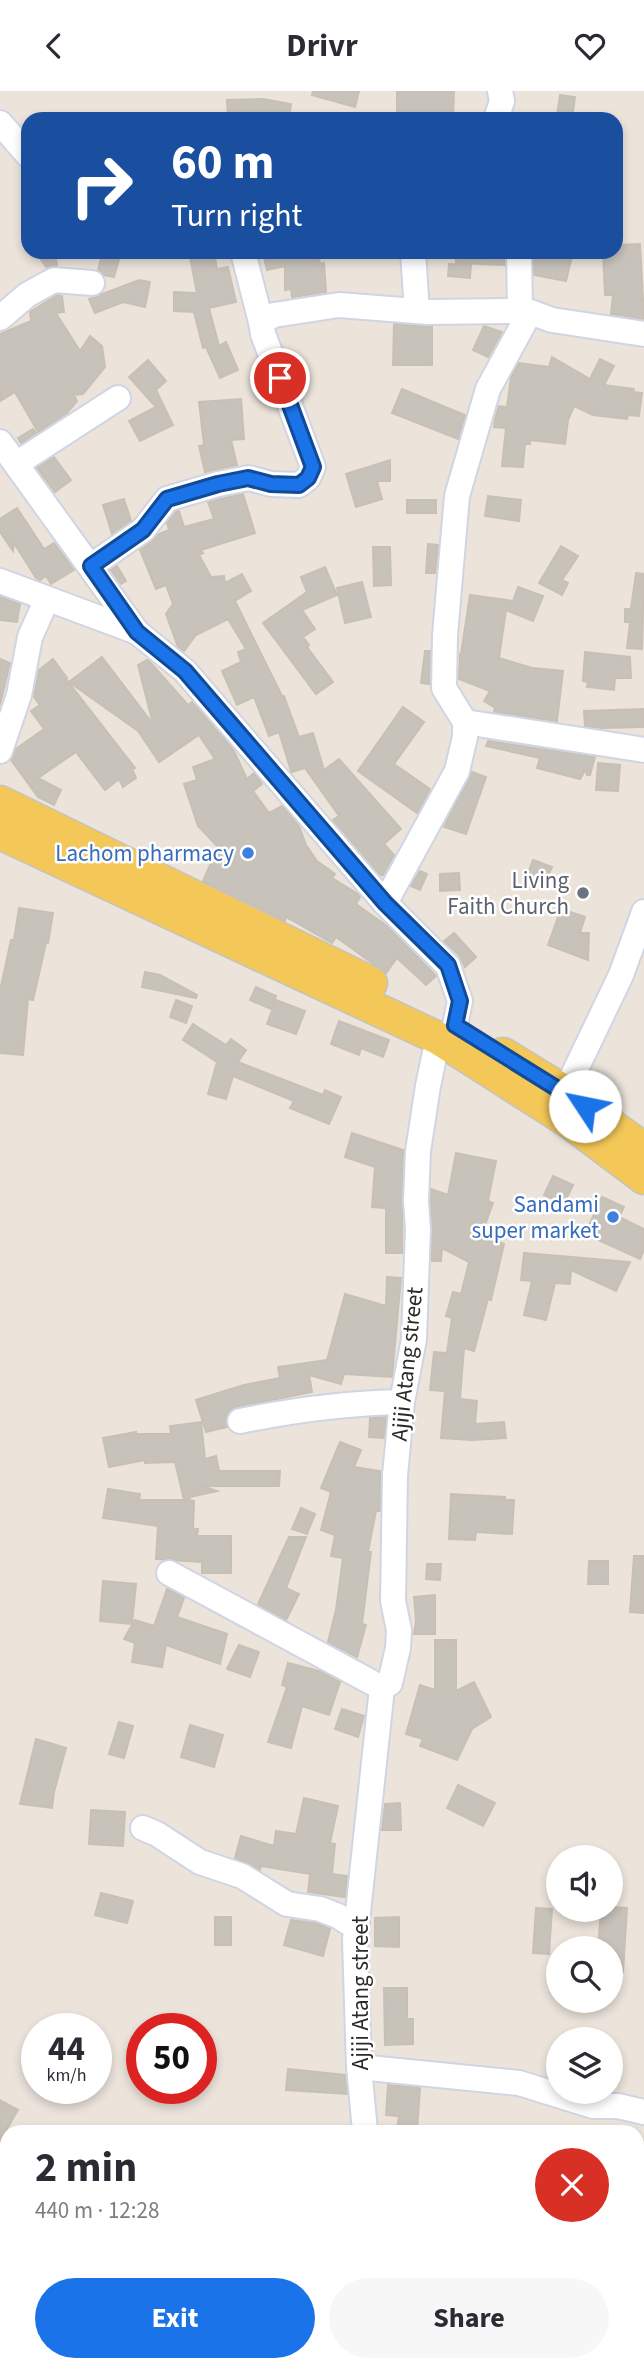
<!DOCTYPE html>
<meta charset="utf-8">
<style>
body{margin:0;font-family:"Source Sans 3",sans-serif;background:#f7f7f7;color:#2b2b33;height:100vh;display:flex;flex-direction:column;font-size:26px;white-space:nowrap}
*{box-sizing:border-box;margin:0}
p{font-size:23px;color:#7c7c81}
.icon{flex:none;width:38px;height:38px;fill:none;stroke:currentColor;stroke-width:2;stroke-linecap:round;stroke-linejoin:round}
.map{position:relative;flex:1;overflow:hidden}
.panel{position:absolute;left:0px;top:2034px;width:644px;height:247px;display:flex;flex-direction:column;background:#fff;border-radius:21px 21px 0 0;box-shadow:0 4px 10px #0003}
.panel>*{flex:none}
.guide{position:absolute;left:21px;top:21px;width:602px;height:147px;border-radius:21px;box-shadow:0 4px 10px #0003;background:#1a4fa0;color:#fff;overflow:hidden}
.buttons{position:absolute;left:546px;top:1754px;display:grid;gap:14px}
.buttons a{display:grid;place-items:center;width:77px;height:77px;border-radius:50%;background:#fff;box-shadow:0 4px 10px #0003;font-size:35px}
.speed{position:absolute;left:21px;top:1922px;display:flex;gap:14px;font-size:35px;font-weight:700;text-align:center}
.speed>*{display:grid;place-content:center;width:91px;height:91px;border-radius:50%;background:#fff;box-shadow:0 4px 10px #0003;line-height:1}
.speed small{font-size:18px;font-weight:400}
.speed .limit{border:10px solid #d22;background:#fff;color:#111}
.pin{position:absolute;display:grid;place-items:center;width:60px;height:60px;color:#fff;margin:-30px;border:4px solid #fff;border-radius:50%;box-shadow:0 2px 7px #0007}
.me{position:absolute;width:77px;margin:-38px;rotate:304deg;stroke-linejoin:round;filter:drop-shadow(0 0 5px #0008)}
.turn{display:flex;align-items:center;gap:24px;height:147px;padding:0 35px;font-size:32px}
.turn .icon{width:91px;height:91px;stroke-width:2.5}
.turn b{display:block;font-size:49px;line-height:60px}
.round{display:grid;place-items:center;flex:none;width:74px;height:74px;border-radius:37px;background:#f7f7f7}
.headline{display:flex;align-items:center;justify-content:space-between;height:119px;padding:0 35px}
h1{font-size:42px;font-weight:700;line-height:52px}
.button{display:flex;gap:14px;margin-top:auto;padding:14px 35px}
.button a{flex:1;height:80px;border-radius:42px;background:#1a73e8;color:#fff;font-size:28px;font-weight:700;line-height:80px;text-align:center}
.button a+a{background:#f7f7f7;color:#2b2b33}
header{display:flex;justify-content:space-between;align-items:center;height:91px;padding:0 35px;background:#fff;font-size:32px;font-weight:700}
.map>svg:first-child{display:block}
</style>
<header><svg class="icon" aria-label="back" viewBox="0 0 24 24"><path d="M15 5l-7 7 7 7"/></svg>Drivr<svg class="icon" aria-label="heart" viewBox="0 0 24 24"><path d="M12 20l-8-8c-3-5 5-10 8-4 3-6 11-1 8 4z"/></svg></header>
<div class="map">
<svg width="644" height="2279" viewBox="0 0 644 2279">
<rect width="100%" height="100%" fill="#ece4db"/>
<g fill="#c7c2ba" stroke="#c8c0b5" stroke-width="2">
<polygon points="313,0 359,0 355,16 312,4"/>
<polygon points="397,0 454,0 453,28 397,28"/>
<polygon points="560,4 575,6 572,28 557,25"/>
<polygon points="263,8 291,13 289,28 228,28 227,9"/>
<polygon points="640,153 644,228 611,223 613,204 605,204 603,161 616,161 616,154"/>
<polygon points="36,161 55,161 57,174 46,176"/>
<polygon points="103,161 120,165 114,186 104,184 98,179"/>
<polygon points="189,161 214,161 217,178 228,176 236,211 209,217 219,255 226,251 238,279 220,287 206,256 203,257 194,221 174,220 174,201 197,202"/>
<polygon points="284,161 321,161 321,167 319,168 320,173 324,172 326,201 292,206 291,198 285,199 285,175 267,179 264,166"/>
<polygon points="456,161 504,161 504,174 456,172"/>
<polygon points="534,161 573,161 566,190 534,184"/>
<polygon points="449,173 471,174 470,187 448,185"/>
<polygon points="139,189 150,191 145,216 123,211 95,222 89,208"/>
<polygon points="57,204 62,205 64,221 56,222 80,260 90,245 102,255 105,276 83,303 74,304 77,310 67,322 38,341 15,301 0,310 0,243 31,230 30,221"/>
<polygon points="394,233 432,236 432,274 393,274"/>
<polygon points="484,235 502,241 488,266 473,259"/>
<polygon points="552,266 590,288 600,268 614,275 604,294 634,298 633,301 642,302 639,325 628,324 627,328 593,324 574,315 568,329 565,353 530,349 530,353 525,353 523,376 502,375 506,337 494,336 495,328 499,315 507,316 511,286 519,272 549,276"/>
<polygon points="148,269 166,290 156,299 173,334 140,350 129,330 156,316 129,286"/>
<polygon points="402,298 465,324 458,348 392,322"/>
<polygon points="241,308 244,348 231,349 237,374 205,381 199,355 204,354 199,311"/>
<polygon points="33,338 36,342 21,352 18,347"/>
<polygon points="54,366 71,389 55,401 37,377"/>
<polygon points="390,369 390,390 377,390 382,408 356,416 346,383"/>
<polygon points="243,403 255,442 201,459 203,462 199,464 211,486 224,485 225,492 242,483 251,500 235,510 282,605 284,605 299,646 313,642 324,679 339,668 401,738 384,753 394,764 383,784 380,784 333,729 339,725 305,677 292,681 291,680 279,641 269,645 254,606 237,614 222,580 241,571 238,561 246,558 228,528 196,544 184,560 178,556 166,523 173,513 166,494 156,498 140,459 159,443 169,439 167,432 176,421 179,420 184,436 214,428 208,411"/>
<polygon points="488,405 521,409 519,430 485,425"/>
<polygon points="124,408 131,430 112,443 103,414"/>
<rect x="407" y="409" width="29" height="13"/>
<polygon points="17,417 44,458 54,452 74,479 51,493 46,485 40,489 36,487 14,452 13,460 0,441 0,428"/>
<polygon points="428,453 438,454 435,482 426,482"/>
<polygon points="561,455 578,465 562,489 568,492 562,504 539,492"/>
<polygon points="373,456 390,456 391,494 374,495"/>
<polygon points="117,475 126,490 121,493 111,479"/>
<polygon points="325,476 337,504 302,519 315,538 303,546 309,554 307,556 333,591 316,603 263,532 307,501 301,486"/>
<polygon points="636,482 644,483 642,558 627,557 630,531 625,531 625,518 631,518"/>
<polygon points="362,491 371,526 345,532 337,497"/>
<polygon points="518,496 543,505 533,530 506,519 499,567 532,577 563,580 557,630 494,621 495,617 484,610 490,600 459,588 460,563 461,563 470,504 513,510"/>
<polygon points="0,506 20,513 17,531 0,529"/>
<polygon points="425,560 430,560 429,593 421,592"/>
<polygon points="585,561 630,566 631,587 615,587 614,599 587,596 588,591 583,590"/>
<polygon points="102,566 153,633 138,574 147,569 150,571 188,614 192,611 233,658 247,688 254,682 262,693 253,700 269,722 282,715 299,735 306,754 317,770 335,783 332,787 358,803 360,806 356,813 387,835 436,885 426,894 397,867 386,882 336,846 332,852 286,826 285,830 203,790 218,756 198,735 184,693 197,689 193,676 215,668 199,644 159,671 138,640 69,591"/>
<polygon points="0,568 10,572 0,614"/>
<polygon points="53,568 67,587 66,588 135,677 132,678 136,687 123,696 119,688 105,699 76,661 38,687 61,699 54,714 38,706 11,669 16,658 44,638 31,620 40,614 34,606 39,579"/>
<polygon points="403,616 424,631 394,673 430,698 417,722 358,680"/>
<polygon points="644,618 644,636 602,637 585,635 584,620"/>
<polygon points="488,650 595,666 590,684 587,684 586,678 580,688 537,677 540,667 486,655"/>
<polygon points="598,672 620,674 618,700 596,699"/>
<polygon points="472,681 486,686 466,743 444,736"/>
<polygon points="533,769 552,776 546,789 528,782"/>
<polygon points="420,780 427,783 420,799 411,795"/>
<polygon points="459,782 460,799 440,800 440,783"/>
<polygon points="19,817 53,822 48,852 46,852 33,909 28,908 23,964 0,962 0,900 11,849 14,849"/>
<polygon points="561,818 585,826 580,842 589,842 588,869 548,854"/>
<polygon points="454,842 476,866 465,876 459,864 444,850"/>
<polygon points="145,881 160,884 197,904 196,907 142,896"/>
<polygon points="256,896 276,905 271,918 250,909"/>
<polygon points="176,909 192,915 186,932 170,926"/>
<polygon points="276,909 305,920 296,943 267,933"/>
<polygon points="339,930 389,949 383,966 361,957 359,964 331,953"/>
<polygon points="193,933 226,954 231,948 246,959 238,971 323,1004 325,999 341,1006 329,1033 290,1017 294,1010 233,985 226,1008 208,1003 217,971 183,949"/>
<polygon points="352,1042 403,1059 402,1162 386,1162 386,1117 372,1116 375,1076 345,1066"/>
<polygon points="456,1062 496,1070 488,1110 493,1112 481,1145 504,1153 491,1209 488,1208 474,1260 464,1257 460,1308 477,1310 475,1333 504,1331 506,1347 472,1349 441,1347 445,1300 430,1299 434,1261 447,1262 452,1227 446,1225 453,1201 461,1203 469,1171 442,1157 441,1170 432,1170 431,1098 448,1104"/>
<polygon points="553,1085 573,1094 564,1113 544,1104"/>
<polygon points="602,1106 624,1116 619,1126 644,1138 644,1159 640,1168 585,1143"/>
<polygon points="524,1162 572,1166 630,1171 616,1200 571,1179 570,1193 555,1192 546,1229 524,1224 532,1190 521,1189"/>
<polygon points="387,1186 401,1187 392,1286 344,1283 341,1293 309,1284 312,1301 236,1316 226,1325 227,1336 206,1341 196,1309 244,1294 280,1287 278,1276 327,1269 345,1203 386,1215"/>
<polygon points="386,1326 384,1347 369,1346 370,1327"/>
<polygon points="201,1331 205,1368 216,1365 219,1380 280,1380 279,1395 202,1395 217,1400 190,1406 189,1409 194,1410 193,1438 198,1438 197,1445 231,1445 231,1482 202,1482 202,1471 156,1468 158,1435 103,1427 108,1398 140,1403 139,1409 184,1409 175,1371 145,1372 145,1369 109,1376 103,1347 136,1341 136,1343 171,1343 170,1335"/>
<polygon points="340,1351 361,1359 354,1376 380,1380 380,1420 376,1420 368,1461 371,1461 362,1533 366,1534 357,1566 328,1551 336,1519 343,1467 331,1465 335,1444 321,1439 331,1401 321,1397"/>
<polygon points="451,1403 505,1406 505,1409 514,1409 512,1443 476,1441 475,1449 449,1448"/>
<polygon points="301,1417 315,1423 307,1443 292,1438"/>
<polygon points="289,1446 306,1446 286,1497 299,1503 286,1529 258,1513"/>
<polygon points="634,1465 644,1465 644,1522 630,1521"/>
<polygon points="589,1470 608,1470 608,1493 588,1493"/>
<polygon points="427,1473 441,1473 440,1489 426,1488"/>
<polygon points="103,1490 136,1493 132,1533 100,1530"/>
<polygon points="167,1498 184,1507 177,1526 227,1543 220,1573 166,1554 162,1576 132,1571 135,1552 124,1548 135,1529 154,1535"/>
<polygon points="435,1504 435,1543 414,1543 416,1530 414,1506"/>
<polygon points="435,1549 456,1549 456,1600 474,1591 491,1626 472,1638 457,1669 420,1655 423,1648 406,1643 420,1594 435,1599"/>
<polygon points="239,1554 259,1561 250,1586 227,1578"/>
<polygon points="288,1572 319,1580 340,1591 329,1624 302,1615 291,1657 268,1651 287,1596 282,1594"/>
<polygon points="342,1618 364,1625 358,1646 335,1638"/>
<polygon points="119,1631 133,1635 124,1667 109,1663"/>
<polygon points="190,1634 223,1644 214,1676 181,1666"/>
<polygon points="36,1648 66,1657 54,1701 52,1717 20,1713"/>
<polygon points="458,1694 495,1712 483,1735 447,1717"/>
<polygon points="304,1707 338,1715 330,1752 335,1753 332,1783 347,1785 345,1806 308,1801 310,1783 261,1775 260,1779 235,1767 241,1745 274,1755 276,1740 296,1743"/>
<polygon points="400,1712 401,1739 382,1739 385,1713"/>
<polygon points="91,1719 125,1721 123,1755 89,1753"/>
<polygon points="101,1802 133,1810 127,1832 95,1824"/>
<polygon points="611,1816 627,1817 623,1881 611,1881 611,1857 598,1857 601,1818 611,1818"/>
<polygon points="536,1817 552,1818 549,1863 533,1862"/>
<rect x="215" y="1826" width="16" height="28"/>
<polygon points="399,1826 399,1856 375,1855 375,1827"/>
<polygon points="291,1829 316,1832 330,1838 323,1865 284,1854"/>
<polygon points="384,1897 407,1897 407,1928 413,1928 413,1953 385,1954"/>
<polygon points="288,1978 345,1984 347,2003 286,1999"/>
<polygon points="388,1994 420,1997 417,2040 397,2040 399,2025 386,2024"/>
<polygon points="0,2009 18,2019 0,2050"/>
</g>
<g fill="none" stroke-linecap="round" stroke-linejoin="round">
<g stroke="#d0d5e3" stroke-width="28">
<g id="minor">
<polyline points="496,28 502,10 500,0"/>
<polyline points="0,32 28,64"/>
<polyline points="243,161 261,231"/>
<polyline points="413,161 417,220"/>
<polyline points="519,161 520,220"/>
<polyline points="0,227 27,204 54,189 92,192"/>
<polyline points="0,351 137,541 185,580 385,812 448,875 460,910 455,934"/>
<polyline points="16,373 118,307"/>
<polyline points="91,475 143,439 167,408 218,393 249,387 271,393 299,394 308,387 313,376 263,243 261,231 274,224 339,214 428,221 520,220 530,221 552,229 644,243"/>
<polyline points="0,490 137,541"/>
<polyline points="465,631 644,659"/>
<polyline points="0,660 19,604 30,546 47,508"/>
<polyline points="385,812 457,680 465,646 465,631 444,597 445,544 457,405 488,298 530,221"/>
<polyline points="565,1001 621,884 644,821"/>
<path d="M240 1330C294 1319 346 1312 402 1311"/>
<polyline points="169,1482 382,1597"/>
<polyline points="143,1737 157,1743 200,1771 242,1785 287,1813 320,1818 338,1825 357,1837"/>
<polyline points="359,1976 519,1992 593,2015 618,2015 644,2021"/>
<polyline points="365,2040 359,1976 355,1849 382,1597 390,1592 398,1557 399,1539 393,1510 395,1384 402,1311 414,1248 418,1138 416,1110 418,1060 428,995 438,947"/>
<polyline points="0,2253 7,2255"/>
<polyline points="86,2273 173,2279"/>
<polyline points="297,2279 323,2277 325,2273"/>
</g>
</g>
<g stroke="#c3c3c3" stroke-width="35">
<g id="major">
<polyline points="0,711 371,892"/>
<polyline points="0,742 438,947 568,1030 644,1087"/>
<polyline points="503,963 565,1001 644,1058"/>
</g>
</g>
<use href="#minor" stroke="#fff" stroke-width="24"/>
<use href="#major" stroke="#f4c858" stroke-width="32"/>
</g>
<g fill="none" stroke-linecap="round" stroke-linejoin="round">
<g stroke="#114b97" stroke-width="18">
<polyline id="route" points="280,287 313,376 308,387 299,394 271,393 248,387 218,393 167,408 143,439 91,475 137,541 185,580 385,812 448,874 460,910 455,934 585,1015"/>
</g>
<use href="#route" stroke="#1a73e8" stroke-width="12"/>
</g>
<g fill="#3f7fe0" stroke="#fff" stroke-width="2.5">
<circle cx="248" cy="762" r="7"/>
<circle cx="613" cy="1126" r="7"/>
</g>
<circle fill="#6b7280" stroke="#fff" stroke-width="2.5" cx="583" cy="802" r="7"/>
<g text-anchor="middle" dominant-baseline="central" stroke-width="5" stroke-linejoin="round" paint-order="stroke">
<g font-size="23" fill="#366cbe" stroke="#fff" text-anchor="end">
<text x="234" y="762">Lachom pharmacy</text>
<text x="599" y="1113">Sandami<tspan x="599" dy="26">super market</tspan></text>
</g>
<g font-size="23" fill="#5b616d" stroke="#fff" text-anchor="end">
<text x="569" y="789">Living<tspan x="569" dy="26">Faith Church</tspan></text>
</g>
<g font-size="23" fill="#2a2a2a" stroke="#fff">
<text transform="translate(407 1273) rotate(-84)">Ajiji Atang street</text>
<text transform="translate(360 1902) rotate(-90)">Ajiji Atang street</text>
</g>
</g>
</svg>
<div class="buttons">
<a><svg class="icon" aria-label="sound" viewBox="0 0 24 24"><path d="M4 9h4l5-4v14l-5-4H4zM17 9q2 3 0 6"/></svg></a>
<a><svg class="icon" aria-label="search" viewBox="0 0 24 24"><circle cx="10" cy="10" r="6"/><path d="M15 15l6 6"/></svg></a>
<a><svg class="icon" aria-label="layers" viewBox="0 0 24 24"><path d="M12 4l9 5-9 5-9-5zM3 14l9 5 9-5"/></svg></a>
</div>
<div class="speed"><div>44<small>km/h</small></div><div class="limit">50</div></div>
<div class="pin" style="left:280px;top:287px;background:#d93025"><svg class="icon" aria-label="arrive" viewBox="0 0 24 24"><path d="M6 21V4h12l-3 4 3 4H6"/></svg></div>
<svg class="me" style="left:585px;top:1015px" viewBox="-20 -20 40 40"><circle r="19" fill="#fff"/><path d="M0-13L10 11 0 6-10 11z" fill="#1a73e8"/></svg>
<div class="guide">
<div class="turn"><svg class="icon" aria-label="right" viewBox="0 0 24 24"><path d="M7 20v-9h11M14 6l5 5-5 5"/></svg><div><b>60 m</b>Turn right</div></div>
</div>
<section class="panel">
<div class="headline"><div><h1>2 min</h1><p>440 m · 12:28</p></div><a class="round" style="background:#d93025;color:#fff"><svg class="icon" aria-label="close" viewBox="0 0 24 24"><path d="M6 6l12 12M18 6L6 18"/></svg></a></div>
<div class="button"><a>Exit</a><a>Share</a></div>
</section>
</div>
